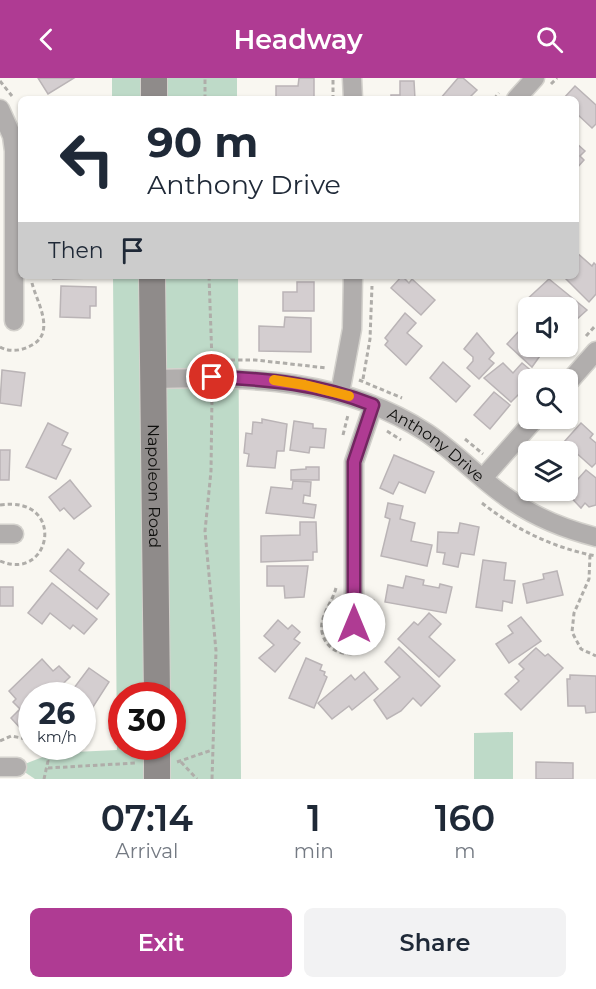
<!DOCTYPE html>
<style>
body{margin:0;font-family:Montserrat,sans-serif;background:#f2f2f3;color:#1f2937;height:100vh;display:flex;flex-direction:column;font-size:22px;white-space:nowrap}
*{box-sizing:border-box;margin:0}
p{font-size:20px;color:#747a83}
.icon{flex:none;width:33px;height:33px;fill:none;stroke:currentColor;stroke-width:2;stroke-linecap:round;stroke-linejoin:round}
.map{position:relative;height:701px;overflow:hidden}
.details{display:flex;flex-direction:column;background:#fff;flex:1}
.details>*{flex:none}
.hud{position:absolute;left:18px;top:18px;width:561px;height:183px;border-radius:9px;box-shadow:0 2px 4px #0004;background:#fff;color:#1f2937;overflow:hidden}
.fabs{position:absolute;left:518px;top:219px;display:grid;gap:12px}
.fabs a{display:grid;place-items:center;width:60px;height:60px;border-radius:9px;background:#fff;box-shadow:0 2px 4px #0004;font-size:30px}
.speed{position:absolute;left:18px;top:604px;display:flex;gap:12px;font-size:30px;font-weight:700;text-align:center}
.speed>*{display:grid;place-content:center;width:78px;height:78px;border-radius:50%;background:#fff;box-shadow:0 2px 4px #0004;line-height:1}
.speed small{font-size:15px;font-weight:400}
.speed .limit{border:9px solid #d22;background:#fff;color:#111}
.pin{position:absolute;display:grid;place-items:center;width:51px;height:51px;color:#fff;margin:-26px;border:3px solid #fff;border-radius:50%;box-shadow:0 2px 6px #0007}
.me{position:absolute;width:66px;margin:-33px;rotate:0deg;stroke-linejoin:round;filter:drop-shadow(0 0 4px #0008)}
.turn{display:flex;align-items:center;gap:21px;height:126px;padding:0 30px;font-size:27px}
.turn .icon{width:78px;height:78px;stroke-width:2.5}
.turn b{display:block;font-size:42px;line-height:51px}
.then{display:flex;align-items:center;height:57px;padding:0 30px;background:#0003;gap:12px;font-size:22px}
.eta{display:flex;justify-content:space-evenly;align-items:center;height:102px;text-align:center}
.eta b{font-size:36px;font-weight:600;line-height:42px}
.cta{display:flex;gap:12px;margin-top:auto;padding:12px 30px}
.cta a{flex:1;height:69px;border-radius:9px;background:#af3b93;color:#fff;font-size:24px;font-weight:600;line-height:69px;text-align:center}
.cta a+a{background:#f2f2f3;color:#1f2937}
header{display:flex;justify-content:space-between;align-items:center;height:78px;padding:0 30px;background:#af3b93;color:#fff;font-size:27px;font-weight:600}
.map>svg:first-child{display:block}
</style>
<header><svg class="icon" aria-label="back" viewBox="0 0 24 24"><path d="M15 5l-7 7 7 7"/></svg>Headway<svg class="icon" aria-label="search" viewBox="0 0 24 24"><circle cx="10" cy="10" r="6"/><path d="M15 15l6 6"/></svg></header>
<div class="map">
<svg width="596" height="701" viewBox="0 0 596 701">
<rect width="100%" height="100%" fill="#f9f7f1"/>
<g fill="#bedac8" fill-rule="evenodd">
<rect x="112" y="0" width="125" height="21"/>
<path d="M113 198H238L241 701H35L17 689 53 675 117 672ZM122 618H172V669H122Z"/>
<polygon points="513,654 513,701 474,701 474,655"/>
</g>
<g fill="#d4ced0" stroke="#bab4b6" stroke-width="1.5">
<polygon points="38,0 74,0 48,16"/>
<polygon points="299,0 314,0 314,21 276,21 276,8 298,8"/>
<polygon points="458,0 463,0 477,12 468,21 440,21"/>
<polygon points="400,3 414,3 415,21 391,21 391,17 400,17"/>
<polygon points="575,8 596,27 596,46 592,50 576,35 576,21 563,21"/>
<polygon points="576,65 585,73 580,78 584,82 576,91"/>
<polygon points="576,174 592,188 594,185 596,187 596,216 589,224 563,198 576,198"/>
<polygon points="53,198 94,198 94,200 53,201"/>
<polygon points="402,198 409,205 412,201 435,222 421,237 391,210"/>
<polygon points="549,201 587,232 567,250 567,230 528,230 523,225"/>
<polygon points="297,204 314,204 314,233 283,233 283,214 297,214"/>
<polygon points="61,208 96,209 96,228 90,228 90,240 60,239"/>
<polygon points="405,235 416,245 407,255 422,268 406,287 385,267 388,263 385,260"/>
<polygon points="285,239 311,240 311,274 259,273 259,248 284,249"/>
<polygon points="520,252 524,256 528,252 528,268 547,268 532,289 507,266"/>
<polygon points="477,255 494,275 489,281 494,285 479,301 467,290 473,283 473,279 464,271"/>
<polygon points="443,284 470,308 456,324 430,300"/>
<polygon points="503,285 513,295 522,285 534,295 525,304 528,307 511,324 484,300"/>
<polygon points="2,292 25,295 21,328 0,325"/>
<polygon points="494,314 510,327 490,351 474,337"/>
<polygon points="262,341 287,346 284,373 277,373 275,390 247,388 249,376 244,375 246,355 252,356 253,344 262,345"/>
<polygon points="294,343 313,346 313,350 326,351 324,370 310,369 309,375 290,372"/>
<polygon points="48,345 68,355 62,367 71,371 56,401 26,389"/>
<polygon points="581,345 593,356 590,360 596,365 596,385 592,389 564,364"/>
<polygon points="563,369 574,379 567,387 567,374 559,374"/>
<polygon points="0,372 10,372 9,402 0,402"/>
<polygon points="394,377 434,394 425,415 399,404 393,416 380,410"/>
<polygon points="306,389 319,389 319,402 291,402 291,392 306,391"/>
<polygon points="586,392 596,400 596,427 589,429 585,425 581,430 564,412 567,412 575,399 578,401"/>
<polygon points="70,402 91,428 74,441 64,430 60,433 49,419"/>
<polygon points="293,403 311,404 310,418 304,417 303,425 316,427 314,440 266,435 271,409 292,411"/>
<polygon points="388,425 403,428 400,441 415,445 411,463 432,467 427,488 381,478 390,441 385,439"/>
<polygon points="300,444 316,444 317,474 313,474 313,482 261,484 261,458 300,457"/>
<polygon points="460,445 479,449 474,477 461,475 458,489 443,486 445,475 437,474 438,454 458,455"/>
<polygon points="68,471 84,485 79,492 109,516 97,531 50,493"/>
<polygon points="483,482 506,485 504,502 515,503 512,525 503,523 502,533 476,529"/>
<polygon points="267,488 308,488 304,519 285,520 284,508 267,508"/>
<polygon points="557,493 563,517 527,525 523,506 544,501 543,496"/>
<polygon points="406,498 424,502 423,507 439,510 440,506 452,509 446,535 385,524 388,507 403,510"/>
<polygon points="52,505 97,541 84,556 73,547 70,551 50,535 42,546 28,535"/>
<rect x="0" y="509" width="13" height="19"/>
<polygon points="429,535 441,546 429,559 455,582 439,599 398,561 414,544 418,547"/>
<polygon points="521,539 541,563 509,585 496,566 513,555 508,548"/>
<polygon points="278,542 288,551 292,547 300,554 294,561 300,565 275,594 259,580 274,567 264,558"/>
<polygon points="399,569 440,608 421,628 413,620 401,633 387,641 374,622 400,599 385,584"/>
<polygon points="536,570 545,578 548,576 563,590 521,632 505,616 519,603 515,599 524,591 519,586"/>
<polygon points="306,580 322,587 320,592 325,594 324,597 327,599 314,630 289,620"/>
<polygon points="42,581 53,593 59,588 70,599 50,618 32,618 32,635 28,638 31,641 21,651 11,640 20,631 13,624 16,621 9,613"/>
<polygon points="89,590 109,604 82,646 82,618 68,618"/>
<polygon points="364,594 378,611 352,632 349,628 332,641 318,625 351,597 355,602"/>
<polygon points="570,597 596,598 596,634 586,635 585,628 568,628 567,601 570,601"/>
<polygon points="536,684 573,685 573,701 536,701"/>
</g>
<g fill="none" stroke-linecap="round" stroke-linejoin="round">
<g stroke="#d4d2cd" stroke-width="21">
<g id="street">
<polyline points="352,0 353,21"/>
<polyline points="516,21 535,0"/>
<polyline points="0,31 12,58 14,73 14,243"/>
<path id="s1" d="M155 301C250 298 345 301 427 355 455 374 478 399 505 418 532 438 564 451 596 459"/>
<polyline points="567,306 596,273"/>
<polyline points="340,315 352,251 353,198"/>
<polyline points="483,400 536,340"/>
<polyline points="0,456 14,456"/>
<polyline points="354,546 354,384 373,328"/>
<polyline points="0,689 17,689"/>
</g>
</g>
<g stroke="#d4d2cd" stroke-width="28">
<g id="secondary">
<polyline points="154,21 154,0"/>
<path id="s2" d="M152 198 157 618"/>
<polyline points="157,669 157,701"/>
</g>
</g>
<g stroke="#afada9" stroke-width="3" stroke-dasharray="4.5 3" stroke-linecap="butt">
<polyline points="333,2 333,21"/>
<polyline points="0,3 12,18"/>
<polyline points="551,6 557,0"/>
<polyline points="205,21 205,0"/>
<polyline points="494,21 499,15"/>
<polyline points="209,198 212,283"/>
<polyline points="586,258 596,247"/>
<path d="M0 269C9 274 19 273 28 269 58 257 37 225 32 205"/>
<polyline points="223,282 255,282 327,290"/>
<polyline points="363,301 370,261 372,208"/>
<polyline points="359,302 402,320"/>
<polyline points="567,331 575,322"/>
<polyline points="552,348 559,340"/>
<polyline points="387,353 401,362"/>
<polyline points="343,357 348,337"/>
<polyline points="465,361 483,376"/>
<path d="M482 425C516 452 554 470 596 478"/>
<path d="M0 427C67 417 52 505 0 483"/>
<polyline points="590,477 589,501 574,535 572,554 581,571 596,578"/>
<path d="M336 510C332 525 319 539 322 554 329 590 390 578 383 541 381 533 375 527 372 520"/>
<polyline points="0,663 11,658 32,662"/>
<polyline points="41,669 48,683 44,701"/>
<polyline points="177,684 212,672"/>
<polyline points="181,684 197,701"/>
<polyline points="48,690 136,685"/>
<polyline points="212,701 216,573 205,453 211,393 212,317"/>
</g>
<use href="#street" stroke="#b1aead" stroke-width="18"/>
<use href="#secondary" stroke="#8f8b8a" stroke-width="26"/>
</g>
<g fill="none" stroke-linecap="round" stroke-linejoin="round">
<g stroke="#722660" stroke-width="15">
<path id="route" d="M212 299C268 301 320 306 373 327L354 384V546"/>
</g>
<use href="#route" stroke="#af3b93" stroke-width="10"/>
<polyline stroke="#f59e0b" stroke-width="10" points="274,302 305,307 349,318"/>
</g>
<g text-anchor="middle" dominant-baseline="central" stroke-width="4.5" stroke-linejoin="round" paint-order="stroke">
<g font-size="16" fill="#0f0f0d" stroke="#fff">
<text stroke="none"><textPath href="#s1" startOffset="296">Anthony Drive</textPath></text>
<text stroke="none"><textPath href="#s2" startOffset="210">Napoleon Road</textPath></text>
</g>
</g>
</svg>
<div class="fabs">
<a><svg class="icon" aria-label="sound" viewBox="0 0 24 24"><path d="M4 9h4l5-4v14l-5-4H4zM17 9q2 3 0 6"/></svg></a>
<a><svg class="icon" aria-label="search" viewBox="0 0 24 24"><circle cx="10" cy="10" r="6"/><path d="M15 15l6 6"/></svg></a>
<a><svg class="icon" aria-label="layers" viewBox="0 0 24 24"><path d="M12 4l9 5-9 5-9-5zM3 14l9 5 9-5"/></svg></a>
</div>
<div class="speed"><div>26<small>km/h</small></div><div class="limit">30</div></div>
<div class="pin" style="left:212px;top:299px;background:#d93025"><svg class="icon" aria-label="arrive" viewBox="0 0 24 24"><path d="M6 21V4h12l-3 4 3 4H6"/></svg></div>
<svg class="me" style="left:354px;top:546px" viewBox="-20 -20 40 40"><circle r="19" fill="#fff"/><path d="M0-13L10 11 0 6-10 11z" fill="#af3b93"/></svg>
<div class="hud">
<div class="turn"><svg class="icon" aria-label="left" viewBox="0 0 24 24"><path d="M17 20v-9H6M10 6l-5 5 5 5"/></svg><div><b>90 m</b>Anthony Drive</div></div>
<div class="then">Then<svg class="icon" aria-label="arrive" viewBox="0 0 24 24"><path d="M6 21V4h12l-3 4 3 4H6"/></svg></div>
</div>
</div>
<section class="details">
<div class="eta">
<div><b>07:14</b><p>Arrival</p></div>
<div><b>1</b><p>min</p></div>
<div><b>160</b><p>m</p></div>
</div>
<div class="cta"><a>Exit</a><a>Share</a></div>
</section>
